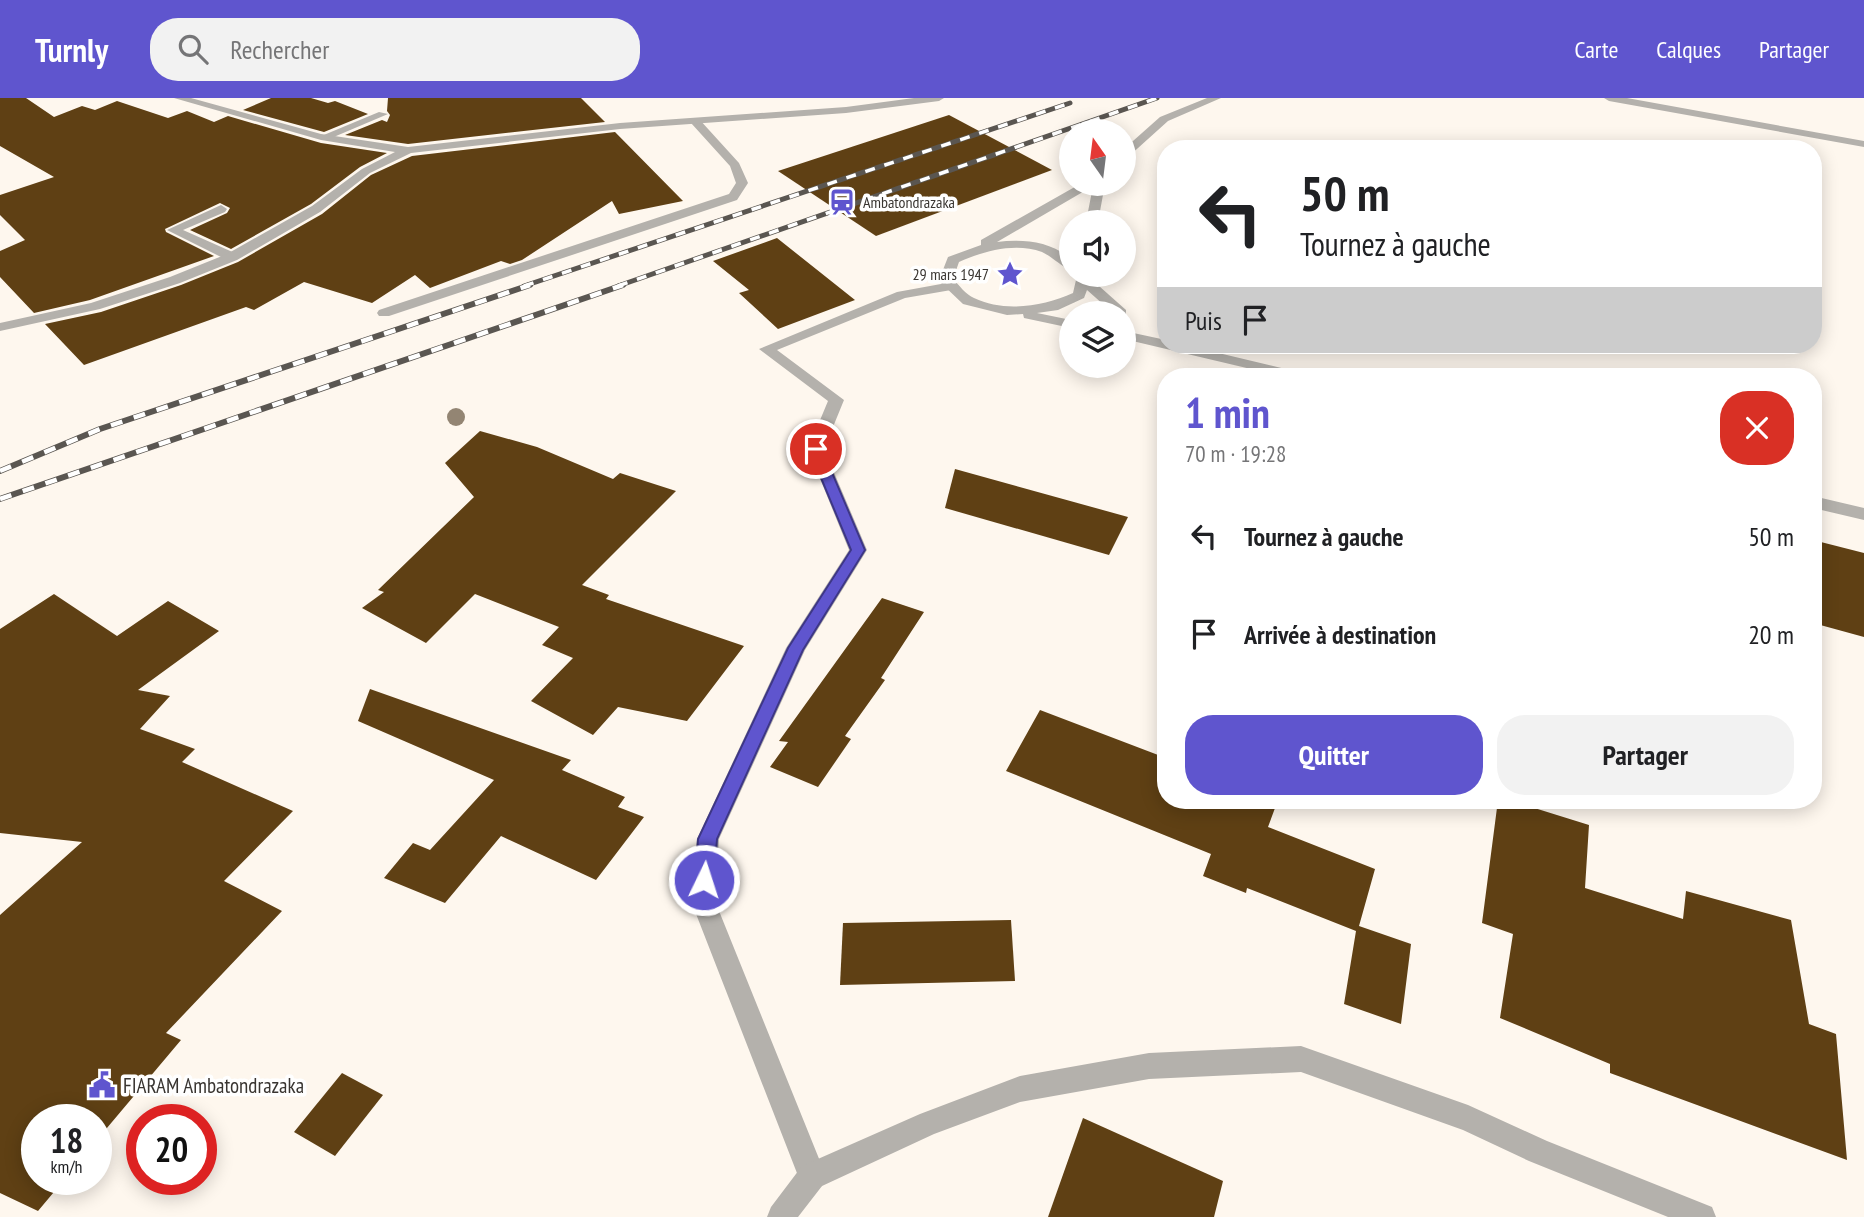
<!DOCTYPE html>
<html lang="fr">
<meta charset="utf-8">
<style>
body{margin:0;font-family:"PT Sans Narrow",sans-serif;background:#f2f2f2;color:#202124;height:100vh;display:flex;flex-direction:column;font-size:26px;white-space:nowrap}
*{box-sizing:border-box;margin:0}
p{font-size:23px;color:#757577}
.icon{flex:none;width:38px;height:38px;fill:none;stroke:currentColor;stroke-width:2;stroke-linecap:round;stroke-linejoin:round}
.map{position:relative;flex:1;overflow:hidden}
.side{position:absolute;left:1157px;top:270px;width:665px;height:441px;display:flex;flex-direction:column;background:#fff;border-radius:28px;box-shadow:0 4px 18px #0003}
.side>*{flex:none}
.hud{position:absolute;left:1157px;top:42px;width:665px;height:214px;border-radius:28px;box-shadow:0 4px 18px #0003;background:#fff;color:#202124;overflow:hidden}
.needle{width:46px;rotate:346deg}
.buttons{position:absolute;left:1059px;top:21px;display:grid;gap:14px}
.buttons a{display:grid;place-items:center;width:77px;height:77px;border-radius:50%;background:#fff;box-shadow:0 4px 18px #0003;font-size:35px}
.speed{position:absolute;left:21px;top:1006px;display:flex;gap:14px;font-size:35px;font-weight:700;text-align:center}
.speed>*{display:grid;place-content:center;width:91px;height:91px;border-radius:50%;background:#fff;box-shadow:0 4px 18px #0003;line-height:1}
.speed small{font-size:18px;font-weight:400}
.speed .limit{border:10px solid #d22;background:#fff;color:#111}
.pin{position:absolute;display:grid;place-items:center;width:60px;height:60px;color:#fff;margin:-30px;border:4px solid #fff;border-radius:50%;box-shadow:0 2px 7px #0007}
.me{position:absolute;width:77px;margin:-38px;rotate:4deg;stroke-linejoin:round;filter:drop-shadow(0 0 5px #0008)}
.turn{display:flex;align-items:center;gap:24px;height:147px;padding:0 28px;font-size:32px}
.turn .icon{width:91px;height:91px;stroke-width:2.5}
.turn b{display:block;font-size:49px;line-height:60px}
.then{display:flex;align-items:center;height:66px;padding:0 28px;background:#0003;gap:14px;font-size:26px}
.round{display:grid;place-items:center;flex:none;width:74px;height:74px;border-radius:28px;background:#f2f2f2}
.overview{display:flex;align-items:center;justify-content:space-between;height:119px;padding:0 28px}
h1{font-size:42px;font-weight:600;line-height:52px;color:#5f55ce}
.button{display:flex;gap:14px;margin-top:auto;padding:14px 28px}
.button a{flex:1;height:80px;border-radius:28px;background:#5f55ce;color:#fff;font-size:28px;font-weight:600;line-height:80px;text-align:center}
.button a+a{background:#f2f2f2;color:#202124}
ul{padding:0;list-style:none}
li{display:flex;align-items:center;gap:21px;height:98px;padding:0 28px}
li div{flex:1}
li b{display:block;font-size:26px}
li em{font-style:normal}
header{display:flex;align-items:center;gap:42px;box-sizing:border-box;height:98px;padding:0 35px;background:#5f55ce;color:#fff}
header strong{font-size:33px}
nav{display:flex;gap:38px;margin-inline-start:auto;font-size:24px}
.search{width:490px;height:63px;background:#f2f2f2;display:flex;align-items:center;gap:18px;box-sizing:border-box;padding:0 24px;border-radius:28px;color:#757577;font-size:26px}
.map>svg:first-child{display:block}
</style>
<header>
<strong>Turnly</strong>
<div class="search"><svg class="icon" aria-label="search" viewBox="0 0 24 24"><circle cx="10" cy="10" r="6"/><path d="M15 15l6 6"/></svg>Rechercher</div>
<nav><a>Carte</a><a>Calques</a><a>Partager</a></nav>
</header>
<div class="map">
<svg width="1864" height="1119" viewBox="0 0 1864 1119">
<rect width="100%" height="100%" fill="#fef7ee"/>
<g fill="#5f4014">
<polygon points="0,0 26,0 54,19 82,8 95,12 117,3 168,20 187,13 214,24 228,18 321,45 387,55 360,69 311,106 231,151 190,132 227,115 230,110 220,105 165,131 166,134 214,158 90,202 34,215 0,179 0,153 25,142 0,117 0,97 54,79 0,48"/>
<polygon points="271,0 311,0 328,5 335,3 368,16 324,34 243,12"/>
<polygon points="388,0 581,0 605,24 408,46 345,37 382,22 387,24 390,17 387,13"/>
<polygon points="949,17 1052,72 876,138 778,73"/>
<polygon points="615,34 683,103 619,116 612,103 522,162 510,166 501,163 430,190 415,177 372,205 304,184 254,212 246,209 84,267 45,226 101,214 181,187 238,164 322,116 371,77 412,58"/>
<polygon points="777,140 855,202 778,231 739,195 749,192 713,163"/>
<polygon points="480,333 537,349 613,381 620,375 676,393 582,487 609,497 606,501 744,548 687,623 618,609 593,637 531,603 573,560 542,547 559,529 475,496 426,545 362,510 384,494 378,492 474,399 445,365"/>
<polygon points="955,371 1128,419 1109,457 945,410"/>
<polygon points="1813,442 1864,455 1864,539 1813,525"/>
<polygon points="54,496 117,538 168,503 219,533 138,592 170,598 140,631 195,651 182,664 293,713 224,783 282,813 166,935 181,942 96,1043 96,1022 37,1022 37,1082 64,1082 38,1113 0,1095 0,817 82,744 0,735 0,531"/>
<polygon points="882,500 924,514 881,580 885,582 845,638 851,641 818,689 770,669 788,644 779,643"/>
<polygon points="370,591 571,662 562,672 625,699 618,709 644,719 596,782 501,738 445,805 384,780 413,745 430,752 494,682 358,623"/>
<polygon points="1040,612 1166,660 1166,702 1278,702 1268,729 1375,771 1359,828 1411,846 1401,926 1344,906 1356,833 1247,790 1246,795 1203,778 1211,756 1006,673"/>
<polygon points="1498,702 1509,702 1589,727 1585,790 1683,821 1686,793 1791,822 1809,926 1836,936 1847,1062 1610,975 1610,966 1500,920 1513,836 1482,825"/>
<polygon points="1011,822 1015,883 840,887 843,825"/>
<polygon points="342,975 383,997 335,1058 294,1034"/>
<polygon points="1083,1020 1223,1083 1214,1119 1048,1119"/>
</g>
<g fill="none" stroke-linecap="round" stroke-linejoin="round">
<g fill="#b4b1ac" fill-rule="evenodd">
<polygon points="379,14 388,16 329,41 319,39"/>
<polygon points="691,21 699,21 739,65 748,85 737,102 389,218 379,218 377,215 379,212 729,96 736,85 730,68 691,25"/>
<polygon points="221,107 227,111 225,114 183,132 237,156 237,162 227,162 167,132"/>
<polygon points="952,184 959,188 957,191 905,200 777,252 844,302 824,351 867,452 805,552 719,741 715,803 826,1078 822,1088 812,1092 802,1088 691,803 697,741 786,550 849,452 808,351 828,303 759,251 897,194"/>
</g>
<g fill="#b4b1ac" fill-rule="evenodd">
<polygon points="174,0 191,0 321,36 408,49 620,25 846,9 914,0 944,0 939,3 846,15 620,31 411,55 370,75 320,114 237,162 180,185 100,211 0,233 0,225 91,205 170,179 227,156 312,108 362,71 395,54 321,42"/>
<polygon points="1604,0 1627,0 1864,43 1864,49 1609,3"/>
<polygon points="1301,948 1468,1007 1547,1043 1712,1109 1716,1119 1668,1119 1529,1063 1463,1032 1301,974 1149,981 1020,1004 934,1036 822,1088 798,1119 767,1119 771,1109 802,1068 920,1016 1020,978 1149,955"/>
</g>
<g fill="#b4b1ac" fill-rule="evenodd">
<polygon points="1207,0 1221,0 1168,23 1128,59 1124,60 1124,51 1160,19"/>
<path d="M1080 86H1105L1098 124H1086L1093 88 997 144C1023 141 1050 143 1071 161V172C1060 168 1053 159 1042 154 1015 144 984 153 959 164L953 181C959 187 966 197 974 200 1005 215 1044 208 1073 195L1076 182 1073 177H1090V180L1126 212V218L1124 219V215H1113L1087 192 1084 200 1058 212 1037 215 1071 222V230L1024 220 1023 216 1007 217 963 206 941 185 939 182 948 159 981 147V142Z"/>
<polygon points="1124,233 1166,242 1166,247 1185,247 1302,275 1304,278 1280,278 1124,241"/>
<polygon points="1813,398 1864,410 1864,422 1813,410"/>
</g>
<g stroke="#5a5651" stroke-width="5">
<g id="rail-far1">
<polyline points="524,188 1070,5"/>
<polyline points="618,188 1157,0"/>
</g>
</g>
<g stroke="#5a5651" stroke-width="6">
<g id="rail">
<polyline points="0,373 100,331 530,187"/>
<polyline points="0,401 623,187"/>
</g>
</g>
<use href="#rail-far1" stroke="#fff" stroke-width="3.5" stroke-dasharray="10" stroke-linecap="butt"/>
<use href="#rail" stroke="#fff" stroke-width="4.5" stroke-dasharray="12" stroke-linecap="butt"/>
</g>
<circle fill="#938573" cx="456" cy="319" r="9"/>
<polygon fill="#5f55ce" stroke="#3e3786" stroke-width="2" points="816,346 822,351 865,452 803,552 717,741 714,782 711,788 704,790 698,788 695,782 698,741 788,550 851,452 809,351"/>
<defs>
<g id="station-bare" transform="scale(2.1)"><path d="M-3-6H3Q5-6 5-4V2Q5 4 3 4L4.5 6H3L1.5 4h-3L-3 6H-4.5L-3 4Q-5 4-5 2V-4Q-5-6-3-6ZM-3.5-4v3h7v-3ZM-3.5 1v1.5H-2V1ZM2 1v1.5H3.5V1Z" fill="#5f55ce" stroke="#fff" stroke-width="2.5" paint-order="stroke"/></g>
<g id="sight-bare" transform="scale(2.1)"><path d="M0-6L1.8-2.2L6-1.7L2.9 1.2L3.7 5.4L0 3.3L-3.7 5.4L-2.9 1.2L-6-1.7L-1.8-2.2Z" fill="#5f55ce" stroke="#fff" stroke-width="2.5" paint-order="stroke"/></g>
<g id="civic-bare" transform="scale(2.1)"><path d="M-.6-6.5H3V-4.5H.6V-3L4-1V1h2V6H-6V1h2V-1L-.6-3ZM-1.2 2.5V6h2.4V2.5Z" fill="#5f55ce" stroke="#fff" stroke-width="2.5" paint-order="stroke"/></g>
</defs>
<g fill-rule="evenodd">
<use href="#station-bare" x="842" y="104"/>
<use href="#sight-bare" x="1010" y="176"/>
<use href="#civic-bare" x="102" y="987"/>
</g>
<g text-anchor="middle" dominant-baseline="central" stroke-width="7" stroke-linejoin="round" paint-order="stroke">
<g font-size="16" fill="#393531" stroke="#fff" text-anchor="start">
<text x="863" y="104">Ambatondrazaka</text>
<text x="989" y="176" text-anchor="end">29 mars 1947</text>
</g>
<g font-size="21" fill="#393531" stroke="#fff" text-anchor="start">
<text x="123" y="987">FIARAM Ambatondrazaka</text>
</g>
</g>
</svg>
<div class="buttons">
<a><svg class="needle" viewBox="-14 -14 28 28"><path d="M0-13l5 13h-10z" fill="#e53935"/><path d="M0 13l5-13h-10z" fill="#757577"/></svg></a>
<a><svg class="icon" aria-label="sound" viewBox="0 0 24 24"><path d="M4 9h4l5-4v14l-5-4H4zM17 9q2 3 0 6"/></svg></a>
<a><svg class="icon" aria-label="layers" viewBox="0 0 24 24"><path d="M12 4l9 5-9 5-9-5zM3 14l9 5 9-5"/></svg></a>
</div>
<div class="speed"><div>18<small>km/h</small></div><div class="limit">20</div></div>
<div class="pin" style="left:816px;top:351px;background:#d93025"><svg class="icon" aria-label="arrive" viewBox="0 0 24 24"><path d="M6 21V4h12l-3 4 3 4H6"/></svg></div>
<svg class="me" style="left:704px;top:782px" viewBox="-20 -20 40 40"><circle r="17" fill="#5f55ce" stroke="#fff" stroke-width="3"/><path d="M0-11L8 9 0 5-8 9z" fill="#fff"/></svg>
<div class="hud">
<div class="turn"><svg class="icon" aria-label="left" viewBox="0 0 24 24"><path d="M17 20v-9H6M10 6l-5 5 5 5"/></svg><div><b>50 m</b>Tournez à gauche</div></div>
<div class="then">Puis<svg class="icon" aria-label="arrive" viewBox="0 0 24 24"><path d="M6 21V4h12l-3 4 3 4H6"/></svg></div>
</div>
<section class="side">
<div class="overview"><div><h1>1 min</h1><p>70 m · 19:28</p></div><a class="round" style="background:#d93025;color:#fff"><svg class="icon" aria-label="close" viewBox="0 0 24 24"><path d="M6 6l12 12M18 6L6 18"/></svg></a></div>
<ul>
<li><svg class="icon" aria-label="left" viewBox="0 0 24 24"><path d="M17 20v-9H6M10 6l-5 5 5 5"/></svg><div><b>Tournez à gauche</b></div><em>50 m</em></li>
<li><svg class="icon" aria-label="arrive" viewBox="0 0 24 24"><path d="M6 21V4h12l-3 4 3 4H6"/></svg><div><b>Arrivée à destination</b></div><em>20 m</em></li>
</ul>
<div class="button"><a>Quitter</a><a>Partager</a></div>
</section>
</div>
